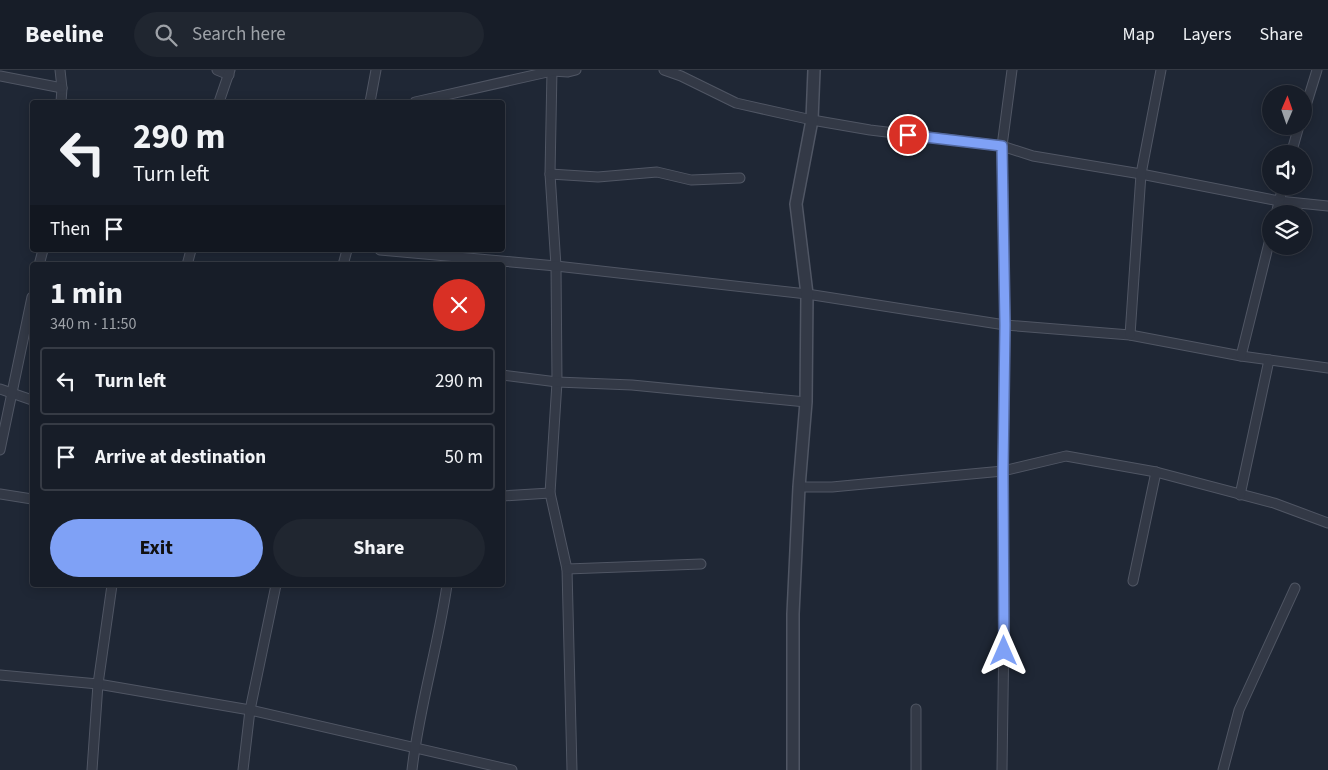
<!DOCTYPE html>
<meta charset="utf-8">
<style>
body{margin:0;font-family:"Source Sans 3",sans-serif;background:#202630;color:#f1f3f6;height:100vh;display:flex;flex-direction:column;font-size:19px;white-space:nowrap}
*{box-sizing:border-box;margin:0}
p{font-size:16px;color:#9ea2a8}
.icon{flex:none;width:28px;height:28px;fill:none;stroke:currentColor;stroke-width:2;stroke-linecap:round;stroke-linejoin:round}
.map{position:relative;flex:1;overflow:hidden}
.details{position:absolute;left:30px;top:192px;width:475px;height:325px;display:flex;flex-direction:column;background:#171d28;border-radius:5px;box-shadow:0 2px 12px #0003,0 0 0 1px #363b45}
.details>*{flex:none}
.top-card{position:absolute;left:30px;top:30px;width:475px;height:152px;border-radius:5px;box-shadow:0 2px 12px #0003,0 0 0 1px #363b45;background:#171d28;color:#f1f3f6;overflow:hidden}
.needle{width:32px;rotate:2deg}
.tools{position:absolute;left:1262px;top:15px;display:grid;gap:10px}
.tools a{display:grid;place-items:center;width:50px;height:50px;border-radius:50%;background:#171d28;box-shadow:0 2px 12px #0003,0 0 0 1px #363b45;font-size:25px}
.pin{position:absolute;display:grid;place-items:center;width:42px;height:42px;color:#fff;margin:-21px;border:2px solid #fff;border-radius:50%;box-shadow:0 1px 5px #0007}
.me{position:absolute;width:55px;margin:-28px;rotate:0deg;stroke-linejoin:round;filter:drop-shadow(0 0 4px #0008)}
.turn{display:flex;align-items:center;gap:18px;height:105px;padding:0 20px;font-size:22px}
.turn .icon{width:65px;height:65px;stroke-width:2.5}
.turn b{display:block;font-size:35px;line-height:42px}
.then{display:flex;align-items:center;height:48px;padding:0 20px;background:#0003;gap:10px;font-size:19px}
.round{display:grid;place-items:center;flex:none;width:52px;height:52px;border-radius:26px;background:#202630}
.headline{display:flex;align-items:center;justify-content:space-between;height:85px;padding:0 20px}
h1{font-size:30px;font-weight:700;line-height:38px}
.button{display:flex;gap:10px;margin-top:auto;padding:10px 20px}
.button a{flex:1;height:58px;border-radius:30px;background:#7fa1f6;color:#111;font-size:20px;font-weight:700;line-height:58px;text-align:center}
.button a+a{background:#202630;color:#f1f3f6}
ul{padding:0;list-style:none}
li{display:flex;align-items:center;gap:15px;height:68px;margin:0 10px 8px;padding:0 10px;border:2px solid #363b45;border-radius:5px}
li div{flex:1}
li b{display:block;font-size:19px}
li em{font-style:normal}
header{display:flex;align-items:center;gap:30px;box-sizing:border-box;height:70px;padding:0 25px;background:#171d28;border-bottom:1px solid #363b45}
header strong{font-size:24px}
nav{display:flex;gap:28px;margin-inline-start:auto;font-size:18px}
.search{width:350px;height:45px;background:#202630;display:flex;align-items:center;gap:12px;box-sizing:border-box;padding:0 18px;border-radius:28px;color:#9ea2a8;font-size:19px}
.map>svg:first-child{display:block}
</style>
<header>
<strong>Beeline</strong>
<div class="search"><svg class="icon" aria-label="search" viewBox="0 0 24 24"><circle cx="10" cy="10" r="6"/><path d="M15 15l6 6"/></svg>Search here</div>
<nav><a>Map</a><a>Layers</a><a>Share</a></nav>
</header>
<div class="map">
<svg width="1328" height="700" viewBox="0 0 1328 700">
<rect width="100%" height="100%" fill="#1f2735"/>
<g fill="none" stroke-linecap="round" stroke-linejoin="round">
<g stroke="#505664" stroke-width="11">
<g id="minor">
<polyline points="60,0 62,18 61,32"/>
<polyline points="217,0 229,5"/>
<polyline points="552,0 550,104 556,196 557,312 550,423 567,499 572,700"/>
<polyline points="664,0 681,6 736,33 812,50 870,60 1002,76 1033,86 1141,104 1279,131 1328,136"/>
<polyline points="0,6 62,18"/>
<polyline points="219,32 230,0"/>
<polyline points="370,32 376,0"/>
<polyline points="415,32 552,1 568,2 576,0"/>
<polyline points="1304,42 1317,0"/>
<polyline points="1291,84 1299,56"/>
<polyline points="550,104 598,107 657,102 691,110 740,108"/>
<polyline points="1276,144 1283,116"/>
<polyline points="380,180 556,196 807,224 1005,255 1130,265 1241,286 1328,298"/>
<polyline points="39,195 43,180"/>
<polyline points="187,195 191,180"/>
<polyline points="343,195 347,180"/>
<polyline points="1130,265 1141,104 1161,0"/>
<polyline points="1241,286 1271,165"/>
<polyline points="502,305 557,312 632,315 806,332"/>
<polyline points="0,319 32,330"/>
<polyline points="0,380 32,227"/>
<polyline points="799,417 832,417 1003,401 1066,386 1156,402 1274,433 1328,453"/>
<polyline points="0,424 32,429"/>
<polyline points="1240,425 1269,290"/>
<polyline points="502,426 550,423"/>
<polyline points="567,499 701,494"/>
<polyline points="1133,511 1156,402"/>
<polyline points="0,605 98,614 250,640 512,700"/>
<polyline points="916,639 916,700"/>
<polyline points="92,700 98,614 112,515"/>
<polyline points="243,700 250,640 276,515"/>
<path d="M412 700C419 638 438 577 447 515"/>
<polyline points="1002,700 1004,561 1003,401 1005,255 1002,76 1012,0"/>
<polyline points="1223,700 1239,640 1295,518"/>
</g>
</g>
<g stroke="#505664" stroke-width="14">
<polyline id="tertiary" points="793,700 793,544 799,417 806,332 807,224 796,134 812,50 814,0"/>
</g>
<use href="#minor" stroke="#333946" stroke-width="9"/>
<use href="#tertiary" stroke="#333946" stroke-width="11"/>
</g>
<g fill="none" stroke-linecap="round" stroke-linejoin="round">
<g stroke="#5369a0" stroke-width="12">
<polyline id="route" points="908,65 1002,76 1005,255 1003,401 1004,581"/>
</g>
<use href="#route" stroke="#7fa1f6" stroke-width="9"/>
</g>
</svg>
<div class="tools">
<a><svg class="needle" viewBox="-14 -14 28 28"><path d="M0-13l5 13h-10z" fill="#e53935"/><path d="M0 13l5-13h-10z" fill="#9ea2a8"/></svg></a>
<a><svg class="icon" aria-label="sound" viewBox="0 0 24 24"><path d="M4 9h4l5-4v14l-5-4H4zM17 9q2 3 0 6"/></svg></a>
<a><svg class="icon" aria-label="layers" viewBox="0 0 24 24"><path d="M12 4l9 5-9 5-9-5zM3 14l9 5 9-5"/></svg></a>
</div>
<div class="pin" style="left:908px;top:65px;background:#d93025"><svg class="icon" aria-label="arrive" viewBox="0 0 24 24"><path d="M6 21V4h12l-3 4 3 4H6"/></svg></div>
<svg class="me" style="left:1004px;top:581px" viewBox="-20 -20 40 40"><path d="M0-17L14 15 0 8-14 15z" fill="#7fa1f6" stroke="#fff" stroke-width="4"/></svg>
<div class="top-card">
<div class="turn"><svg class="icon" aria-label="left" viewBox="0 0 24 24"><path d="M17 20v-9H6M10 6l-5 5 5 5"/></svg><div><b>290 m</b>Turn left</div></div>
<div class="then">Then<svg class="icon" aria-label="arrive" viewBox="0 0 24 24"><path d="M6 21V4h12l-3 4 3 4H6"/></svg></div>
</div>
<section class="details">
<div class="headline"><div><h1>1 min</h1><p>340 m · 11:50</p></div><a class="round" style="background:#d93025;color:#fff"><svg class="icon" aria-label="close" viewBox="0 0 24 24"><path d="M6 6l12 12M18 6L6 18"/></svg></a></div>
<ul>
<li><svg class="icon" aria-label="left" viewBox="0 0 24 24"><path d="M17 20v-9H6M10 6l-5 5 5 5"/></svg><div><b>Turn left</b></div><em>290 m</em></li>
<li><svg class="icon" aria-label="arrive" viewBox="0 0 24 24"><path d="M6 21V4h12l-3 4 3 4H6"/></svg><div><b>Arrive at destination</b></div><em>50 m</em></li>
</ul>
<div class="button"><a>Exit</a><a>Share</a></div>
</section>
</div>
